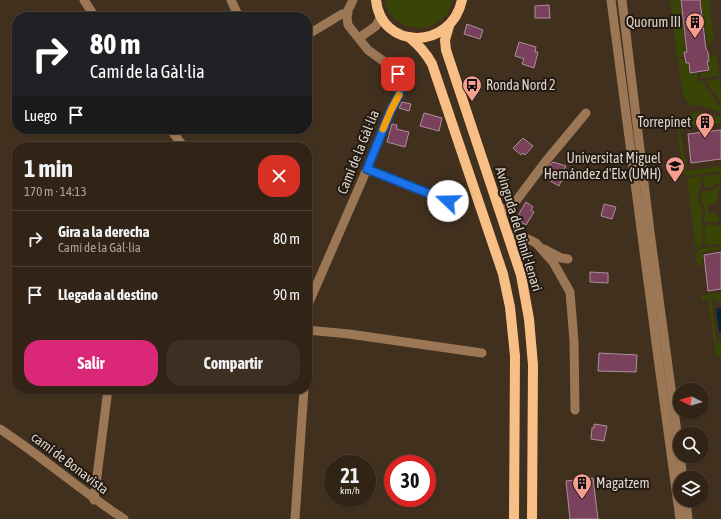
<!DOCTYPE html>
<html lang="es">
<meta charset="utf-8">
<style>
body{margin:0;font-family:"Asap Condensed",sans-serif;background:#3d3023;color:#f1f3f6;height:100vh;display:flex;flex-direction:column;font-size:15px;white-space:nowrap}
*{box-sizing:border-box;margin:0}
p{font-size:13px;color:#a8a4a1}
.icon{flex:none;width:22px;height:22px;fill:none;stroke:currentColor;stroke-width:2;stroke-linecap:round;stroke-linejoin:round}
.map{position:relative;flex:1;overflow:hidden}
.panel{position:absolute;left:12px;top:142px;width:300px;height:252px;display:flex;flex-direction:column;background:#312416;border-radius:16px;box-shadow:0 1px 3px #0004,0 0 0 1px #4c4135}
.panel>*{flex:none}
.hud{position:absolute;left:12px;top:12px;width:300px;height:122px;border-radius:16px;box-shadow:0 1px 3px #0004,0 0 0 1px #4c4135;background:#202124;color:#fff;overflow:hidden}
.needle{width:26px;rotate:275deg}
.buttons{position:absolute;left:673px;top:383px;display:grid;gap:8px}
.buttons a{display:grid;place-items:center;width:36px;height:36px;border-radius:50%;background:#312416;box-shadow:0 1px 3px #0004,0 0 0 1px #4c4135;font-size:20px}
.speed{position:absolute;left:324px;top:455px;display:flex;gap:8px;font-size:20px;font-weight:700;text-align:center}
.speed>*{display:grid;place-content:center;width:52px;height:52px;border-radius:50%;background:#312416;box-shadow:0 1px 3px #0004,0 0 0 1px #4c4135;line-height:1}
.speed small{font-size:10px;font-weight:400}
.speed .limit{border:6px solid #d22;background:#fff;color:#111}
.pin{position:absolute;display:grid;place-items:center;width:34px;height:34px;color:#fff;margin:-17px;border-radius:8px;box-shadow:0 2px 6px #0006}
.me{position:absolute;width:44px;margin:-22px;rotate:291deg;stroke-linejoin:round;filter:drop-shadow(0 0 3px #0008)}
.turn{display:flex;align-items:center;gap:14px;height:84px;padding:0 12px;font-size:18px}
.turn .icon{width:52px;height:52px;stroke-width:2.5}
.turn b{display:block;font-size:28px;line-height:34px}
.then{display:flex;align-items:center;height:38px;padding:0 12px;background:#0003;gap:8px;font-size:15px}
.round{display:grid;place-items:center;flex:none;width:42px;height:42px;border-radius:16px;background:#3d3023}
.summary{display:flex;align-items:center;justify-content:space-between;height:68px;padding:0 12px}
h1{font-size:24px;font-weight:700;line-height:30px}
.button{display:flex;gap:8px;margin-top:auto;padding:8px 12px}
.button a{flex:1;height:46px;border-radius:16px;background:#db2777;color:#fff;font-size:16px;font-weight:700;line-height:46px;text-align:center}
.button a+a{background:#3d3023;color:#f1f3f6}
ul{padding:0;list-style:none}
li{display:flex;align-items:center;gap:12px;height:56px;padding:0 12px;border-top:1px solid #4c4135}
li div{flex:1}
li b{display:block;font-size:15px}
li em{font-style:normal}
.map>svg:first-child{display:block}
</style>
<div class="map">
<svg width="721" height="519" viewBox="0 0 721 519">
<rect width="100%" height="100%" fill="#41301e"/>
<g fill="#384506">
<path d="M385 0H452C447 37 390 37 385 0Z"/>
<polygon points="670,0 680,0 686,51 683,52 684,57 677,58"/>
<polygon points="701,0 713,0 709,2 714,37 708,46"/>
<polygon points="716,54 719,76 701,78 700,73 710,71 709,62 711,61 710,55"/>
<polygon points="684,59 685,64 688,64 689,74 697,73 698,81 702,81 721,109 721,112 698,105 689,105 683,95 678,60"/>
<polygon points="720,79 721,103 706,81"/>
<polygon points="702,112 721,117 721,123 680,128 687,171 721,166 721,171 688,176 683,173 677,127 683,123 689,114"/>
<polygon points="721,174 720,183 716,184 710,188 704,187 703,176"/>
<polygon points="701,176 701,185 698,193 698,200 703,215 701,222 703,228 702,246 697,248 695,244 687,178"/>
<path d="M720 186 716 203 707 204 709 214 717 213 719 222H704C705 219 705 215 705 212 705 204 697 198 703 190L711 192 716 187Z"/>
<polygon points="713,224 716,226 721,225 721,244 705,245 705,226"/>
<path d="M721 247V249L702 253 703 265 697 266 696 253C702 246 712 247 721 247Z"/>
<polygon points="721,293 721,300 715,301 714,297 711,298 717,342 721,342 721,355 716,358 708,300 702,300 701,295"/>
</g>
<polygon fill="#022637" points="721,308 721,332 719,332 716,309"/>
<g fill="#79415c" stroke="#ac909c">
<polygon points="681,0 700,0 706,49 708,52 709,61 707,61 709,70 690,73 689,63 686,63 684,52 687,52"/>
<polygon points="549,5 550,18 535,18 535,6"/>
<polygon points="467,24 483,30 480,39 464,34"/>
<polygon points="519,42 536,47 535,52 538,52 534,68 522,64 524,59 515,56"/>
<polygon points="402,102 411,104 409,111 399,108"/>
<polygon points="424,113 442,118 439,131 420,126"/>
<polygon points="392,124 397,125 396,129 409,132 405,147 387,142"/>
<polygon points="721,130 721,159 691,163 688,134"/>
<polygon points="523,138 533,146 525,155 523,153 521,155 513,148"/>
<polygon points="553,162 566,166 563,172 566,173 563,181 561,181 559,186 545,178 550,165"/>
<polygon points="526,202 533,207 531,210 534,212 526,225 516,219"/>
<polygon points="604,204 616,207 612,219 601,216"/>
<polygon points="721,252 721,289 708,291 704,255"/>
<polygon points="590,272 608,273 608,283 590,282"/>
<polygon points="599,353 637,355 636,372 598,371"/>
<polygon points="594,424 607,426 604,441 591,439 592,428 594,428"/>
<polygon points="593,478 598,519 570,519 566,481"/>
</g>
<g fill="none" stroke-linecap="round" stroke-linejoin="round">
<g stroke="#9b7755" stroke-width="9">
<polyline points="84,0 95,17"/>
<polyline points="231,0 239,17"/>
<polyline points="611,0 660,373 680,519"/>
<polyline points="622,0 650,232 680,455"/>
<polyline points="307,35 342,14 348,13"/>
<polyline points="359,38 376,26 381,16"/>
<polyline points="170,129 184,147"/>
<polyline points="367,169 462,207"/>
<polyline points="500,208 507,209 513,205 546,161 586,113"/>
<polyline points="508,233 517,239 528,239 536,243 553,262 570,292 574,341 575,410"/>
<polyline points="544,249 561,258 568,259"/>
<polyline points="307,307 367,169 391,110 399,95 401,85 398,75 393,68 368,50 348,25 347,17 348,10 353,0"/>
<polyline points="307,330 349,334 482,353"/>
<path d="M0 429C43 457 81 491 124 519"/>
<polyline points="680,456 683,478"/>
<polyline points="94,500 108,389"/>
<polyline points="686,500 688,519"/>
<polyline points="295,519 304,389"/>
</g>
<g stroke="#f7be85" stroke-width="10">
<path d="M376 0C381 50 451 51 462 0"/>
<polyline points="449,26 445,40 446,50 521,275 529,319 533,365 532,519"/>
<path d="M409 37C419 45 426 53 432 64L503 274 510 307 515 356 514 519"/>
</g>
</g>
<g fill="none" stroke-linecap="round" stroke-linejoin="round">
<g stroke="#114b97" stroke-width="10">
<polyline id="route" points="398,74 401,85 399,95 391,110 367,169 448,201"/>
</g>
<use href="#route" stroke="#1a73e8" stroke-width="7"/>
<polyline stroke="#f59e0b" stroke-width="7" points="383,129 391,110 399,95"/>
</g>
<defs>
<g id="building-pin" transform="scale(1)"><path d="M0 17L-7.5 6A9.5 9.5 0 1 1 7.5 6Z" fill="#f59d8f" stroke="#221a12"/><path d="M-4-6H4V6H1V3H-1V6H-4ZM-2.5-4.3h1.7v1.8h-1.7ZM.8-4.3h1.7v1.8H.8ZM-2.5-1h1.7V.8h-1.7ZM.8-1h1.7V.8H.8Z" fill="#111"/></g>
<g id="bus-pin" transform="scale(1)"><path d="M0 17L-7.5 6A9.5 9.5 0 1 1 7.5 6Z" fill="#f59d8f" stroke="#221a12"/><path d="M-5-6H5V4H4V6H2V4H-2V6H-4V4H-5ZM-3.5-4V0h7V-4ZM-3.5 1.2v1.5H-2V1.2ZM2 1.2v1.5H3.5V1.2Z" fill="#111"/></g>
<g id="university-pin" transform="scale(1)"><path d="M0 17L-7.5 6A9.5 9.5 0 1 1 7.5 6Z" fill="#f59d8f" stroke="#221a12"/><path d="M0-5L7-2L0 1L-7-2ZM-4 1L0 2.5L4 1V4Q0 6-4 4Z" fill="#111"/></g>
</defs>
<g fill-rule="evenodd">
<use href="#building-pin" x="695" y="22"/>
<use href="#bus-pin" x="472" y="85"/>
<use href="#building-pin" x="705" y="122"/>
<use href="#university-pin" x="675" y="166"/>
<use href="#building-pin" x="582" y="483"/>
</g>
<g text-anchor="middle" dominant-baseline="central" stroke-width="4" stroke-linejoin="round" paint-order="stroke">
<g font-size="14" fill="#dfd4c9" stroke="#221a12" text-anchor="end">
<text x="681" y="22">Quorum III</text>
<text x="486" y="85" text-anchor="start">Ronda Nord 2</text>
<text x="691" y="122">Torrepinet</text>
<text x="661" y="158">Universitat Miguel<tspan x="661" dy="16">Hernández d'Elx (UMH)</tspan></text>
<text x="596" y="483" text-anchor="start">Magatzem</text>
</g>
<g font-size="14" fill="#dfd4c9" stroke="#221a12">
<text transform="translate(358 152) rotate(-68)">Camí de la Gàl·lia</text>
<text transform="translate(519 229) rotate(73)">Avinguda del Bimil·lenari</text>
<text transform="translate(70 463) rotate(37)">camí de Bonavista</text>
</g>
</g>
</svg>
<div class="buttons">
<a><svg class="needle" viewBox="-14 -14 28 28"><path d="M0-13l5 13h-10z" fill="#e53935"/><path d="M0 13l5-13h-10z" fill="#a8a4a1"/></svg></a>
<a><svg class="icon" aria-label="search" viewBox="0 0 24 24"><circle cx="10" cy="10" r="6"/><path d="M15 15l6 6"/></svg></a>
<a><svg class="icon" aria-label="layers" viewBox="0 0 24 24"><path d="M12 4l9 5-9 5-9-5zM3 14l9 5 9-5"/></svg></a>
</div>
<div class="speed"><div>21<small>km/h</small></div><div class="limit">30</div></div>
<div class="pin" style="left:398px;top:74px;background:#d93025"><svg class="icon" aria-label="arrive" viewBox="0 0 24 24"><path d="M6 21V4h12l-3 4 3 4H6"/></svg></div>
<svg class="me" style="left:448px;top:201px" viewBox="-20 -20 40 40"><circle r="19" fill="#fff"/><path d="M0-13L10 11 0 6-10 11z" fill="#1a73e8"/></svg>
<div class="hud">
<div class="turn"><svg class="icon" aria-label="right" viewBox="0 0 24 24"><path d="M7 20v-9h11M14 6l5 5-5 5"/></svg><div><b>80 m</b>Camí de la Gàl·lia</div></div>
<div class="then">Luego<svg class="icon" aria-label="arrive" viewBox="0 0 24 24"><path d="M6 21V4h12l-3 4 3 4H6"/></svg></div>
</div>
<section class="panel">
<div class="summary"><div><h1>1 min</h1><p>170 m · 14:13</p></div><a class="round" style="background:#d93025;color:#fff"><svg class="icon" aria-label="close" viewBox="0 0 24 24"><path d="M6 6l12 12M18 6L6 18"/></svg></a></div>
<ul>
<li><svg class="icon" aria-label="right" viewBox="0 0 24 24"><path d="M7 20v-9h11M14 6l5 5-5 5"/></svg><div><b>Gira a la derecha</b><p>Camí de la Gàl·lia</p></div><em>80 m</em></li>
<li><svg class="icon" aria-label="arrive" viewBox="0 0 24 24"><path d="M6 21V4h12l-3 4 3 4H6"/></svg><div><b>Llegada al destino</b></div><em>90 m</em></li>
</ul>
<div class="button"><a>Salir</a><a>Compartir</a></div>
</section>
</div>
